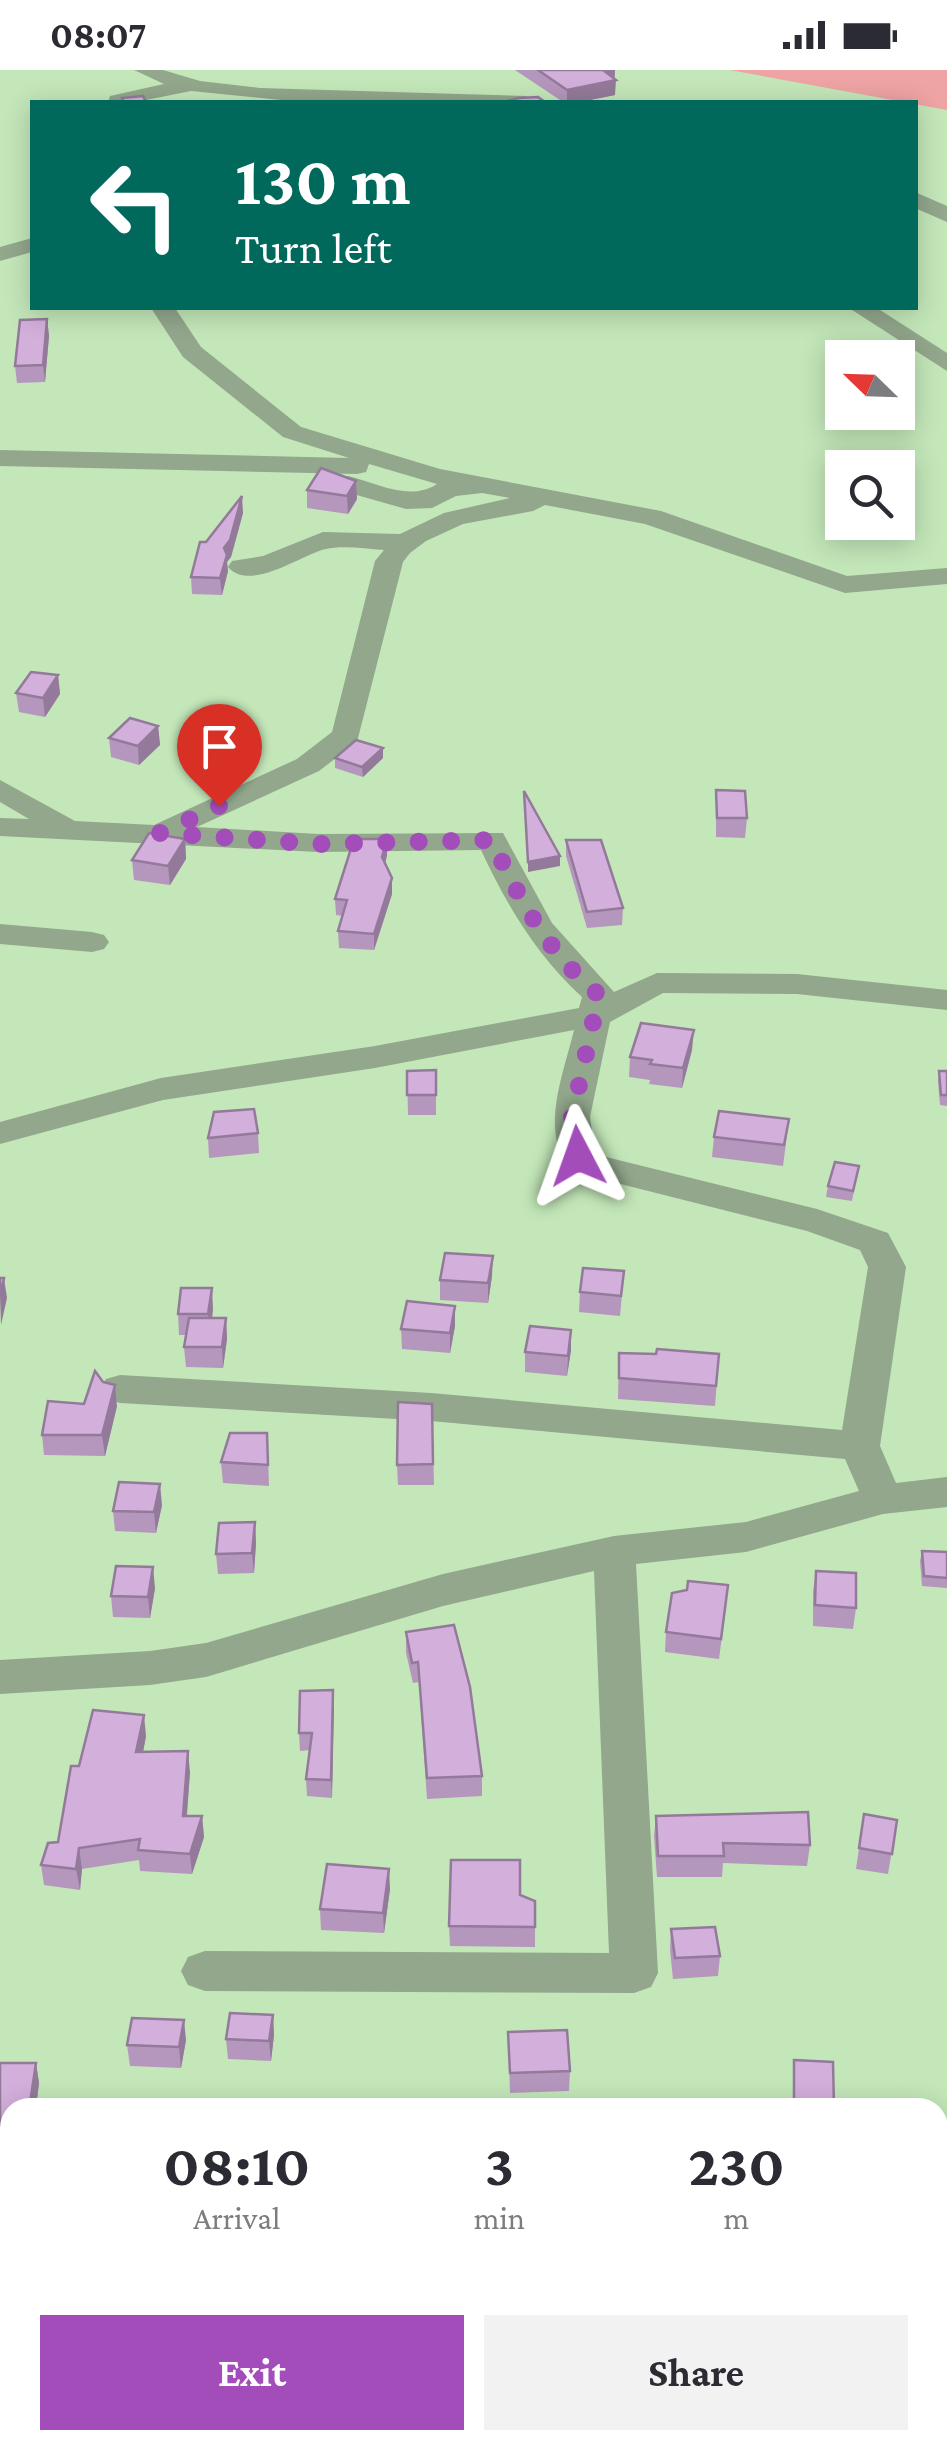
<!DOCTYPE html>
<style>
body{margin:0;font-family:"Crimson Pro",serif;background:#f2f2f3;color:#2b2b33;height:100vh;display:flex;flex-direction:column;font-size:38px;white-space:nowrap}
*{box-sizing:border-box;margin:0}
p{font-size:32px;color:#7c7c81}
.icon{flex:none;width:55px;height:55px;fill:none;stroke:currentColor;stroke-width:2;stroke-linecap:round;stroke-linejoin:round}
.map{position:relative;flex:1;overflow:hidden}
.side{position:absolute;left:0px;top:2028px;width:948px;height:352px;display:flex;flex-direction:column;background:#fff;border-radius:30px 30px 0 0;box-shadow:0 5px 25px #0003}
.side>*{flex:none}
.guide{position:absolute;left:30px;top:30px;width:888px;height:210px;border-radius:0px;box-shadow:0 5px 25px #0003;background:#00695c;color:#fff;overflow:hidden}
.needle{width:65px;rotate:293deg}
.fabs{position:absolute;left:825px;top:270px;display:grid;gap:20px}
.fabs a{display:grid;place-items:center;width:90px;height:90px;border-radius:0px;background:#fff;box-shadow:0 5px 25px #0003;font-size:50px}
.pin{position:absolute;display:grid;place-items:center;width:85px;height:85px;color:#fff;margin:-102px -42px;border-radius:50% 50% 50% 0;rotate:-45deg;box-shadow:0 0 10px #0007}
.pin .icon{rotate:45deg}
.me{position:absolute;width:110px;margin:-55px;rotate:356deg;stroke-linejoin:round;filter:drop-shadow(0 0 8px #0008)}
.turn{display:flex;align-items:center;gap:35px;height:210px;padding:0 40px;font-size:45px}
.turn .icon{width:130px;height:130px;stroke-width:2.5}
.turn b{display:block;font-size:70px;line-height:85px}
.eta{display:flex;justify-content:space-evenly;align-items:center;height:170px;text-align:center}
.eta b{font-size:60px;font-weight:700;line-height:70px}
.primary-button{display:flex;gap:20px;margin-top:auto;padding:20px 40px}
.primary-button a{flex:1;height:115px;border-radius:0px;background:#a34dba;color:#fff;font-size:40px;font-weight:700;line-height:115px;text-align:center}
.primary-button a+a{background:#f2f2f3;color:#2b2b33}
.status{display:flex;justify-content:space-between;align-items:center;height:70px;padding:0 50px;background:#fff;direction:ltr}
.status svg{height:28px;fill:currentColor}
.map>svg:first-child{display:block}
</style>
<div class="status"><b>08:07</b><svg viewBox="0 0 49 12"><path d="M0 12V9h3v3zM5 12V6h3v6zM10 12V3h3v9zM15 12V0h3v12zM26 1h20v11H26zM47 4h2v5h-2z"/></svg></div>
<div class="map">
<svg width="947" height="2378" viewBox="0 0 947 2378">
<rect width="100%" height="100%" fill="#c3e7b9"/>
<g fill="#eea3a4">
<polygon points="730,0 947,0 947,40"/>
<polygon points="10,2329 10,2370 183,2370 193,2378 0,2378 0,2332"/>
</g>
<g fill="none" stroke-linecap="round" stroke-linejoin="round">
<g fill="#92a78c" fill-rule="evenodd">
<polygon points="134,0 163,0 200,11 260,18 526,26 537,32 290,31 191,21 136,32 108,32 110,26 164,14"/>
<polygon points="915,122 947,136 947,152 915,138"/>
<polygon points="32,168 32,182 0,191 0,177"/>
<path d="M151 238H175L201 277 301 357 440 399 661 441 847 506 947 498V514L845 523 645 454 545 435 533 441 463 454 426 471 410 483 403 492 357 672 319 701 197 757 318 764 503 763 552 853 614 922 657 903 797 904 947 920V940L797 924 663 923 610 952 590 1047 595 1081 602 1086 817 1139 888 1163 906 1197 880 1376 896 1413 947 1407V1437L883 1444 746 1482 636 1494 658 1903 651 1917 634 1923 205 1921 188 1915 181 1901 188 1887 205 1881 609 1883 594 1501 443 1536 206 1607 150 1615 0 1624V1590L150 1581 206 1573 443 1504 614 1466 746 1452 859 1421 845 1389 431 1351 120 1333 106 1329 100 1319 106 1309 120 1305 431 1323 842 1360 868 1197 860 1180 807 1161 577 1103C535 1071 564 1003 574 960L375 998 163 1030 0 1074V1052L161 1008 375 976 579 938 582 927C537 886 506 834 481 780L318 782 0 766V748L29 749 0 732V710L75 751 154 755 297 689 332 662 375 491 384 480C366 479 343 475 326 479 302 484 250 523 228 497L232 491 263 486 323 462 400 464 444 443 510 428 482 423 456 426 432 438 406 439 339 420 335 414 348 406C377 413 410 432 437 414L369 394 366 402 357 404 0 396V380L349 388 283 367 183 287Z"/>
<polygon points="849,238 877,238 947,283 947,301"/>
<polygon points="0,854 92,862 104,865 109,872 104,879 92,882 0,874"/>
</g>
</g>
<g fill="#b596bd">
<polygon points="515,0 615,0 615,25 580,32 563,32"/>
<polygon points="47,249 49,266 45,312 17,313 15,296"/>
<polygon points="356,411 357,429 348,444 307,438 307,420"/>
<polygon points="243,443 231,487 227,492 228,501 222,525 192,524 191,507 206,472"/>
<polygon points="58,605 60,624 45,647 19,642 16,623"/>
<polygon points="158,656 160,675 139,695 111,687 109,668"/>
<polygon points="335,688 383,688 363,707 335,698"/>
<polygon points="716,720 747,748 745,768 716,767"/>
<polygon points="185,769 186,789 170,815 134,810 132,790"/>
<polygon points="387,769 387,785 385,793 392,808 392,824 374,880 339,878 338,861 343,846 336,845 335,829"/>
<polygon points="566,770 623,838 622,855 587,858 566,786"/>
<polygon points="692,980 682,1018 649,1014 650,1010 629,1007 630,987"/>
<polygon points="436,1000 436,1045 408,1045 407,1001"/>
<polygon points="939,1001 947,1001 947,1036 940,1035 938,1011"/>
<polygon points="789,1049 783,1096 712,1087 714,1067"/>
<polygon points="258,1063 259,1083 209,1088 208,1068"/>
<polygon points="859,1096 852,1131 826,1127 828,1116"/>
<polygon points="624,1201 620,1246 579,1242 580,1222"/>
<polygon points="492,1206 488,1233 440,1230 440,1210"/>
<polygon points="213,1239 212,1248 226,1248 227,1269 223,1298 186,1297 184,1277 186,1265 179,1265 178,1244"/>
<polygon points="455,1256 450,1283 402,1279 401,1259"/>
<polygon points="571,1280 567,1306 525,1302 525,1282"/>
<polygon points="619,1283 719,1284 715,1336 618,1329"/>
<polygon points="432,1334 434,1415 398,1415 397,1395"/>
<polygon points="117,1336 105,1386 44,1385 42,1365"/>
<polygon points="267,1363 269,1416 223,1413 221,1392"/>
<polygon points="162,1435 156,1463 115,1461 113,1441"/>
<polygon points="255,1452 256,1473 254,1503 218,1504 216,1484"/>
<polygon points="922,1481 947,1482 947,1518 922,1516 920,1491"/>
<polygon points="816,1501 856,1538 853,1559 813,1556 813,1521"/>
<polygon points="155,1518 150,1548 113,1547 111,1526"/>
<polygon points="726,1536 719,1589 665,1582 666,1562"/>
<polygon points="406,1562 482,1706 482,1726 427,1729 419,1612 413,1613 406,1583"/>
<polygon points="333,1620 332,1728 307,1726 306,1709 310,1680 300,1681 299,1663"/>
<polygon points="146,1666 143,1682 190,1702 187,1746 202,1746 204,1767 192,1804 140,1801 139,1790 82,1799 80,1820 44,1815 41,1795 58,1772 79,1696"/>
<polygon points="864,1744 897,1750 888,1804 856,1799"/>
<polygon points="656,1746 810,1775 807,1796 723,1793 722,1807 657,1807 654,1766"/>
<polygon points="390,1819 384,1863 321,1860 320,1839"/>
<polygon points="535,1831 535,1877 450,1876 449,1856"/>
<polygon points="671,1859 720,1886 718,1906 673,1909 670,1880"/>
<polygon points="273,1945 274,1965 271,1991 228,1989 226,1969"/>
<polygon points="508,1962 570,2001 569,2021 510,2023"/>
<polygon points="186,1970 181,1998 130,1996 127,1975"/>
<polygon points="794,1990 834,2038 793,2038"/>
<polygon points="0,1993 36,1993 39,2013 36,2038 10,2038 10,2117 0,2117"/>
</g>
<g fill="#947a9a">
<polygon points="600,0 615,0 614,10"/>
<polygon points="616,10 615,25 580,32 567,32 567,20"/>
<polygon points="47,249 49,266 45,312 43,295"/>
<polygon points="356,411 357,429 348,444 347,426"/>
<polygon points="242,426 243,443 231,487 227,492 228,501 222,525 220,508 224,478"/>
<polygon points="58,605 60,624 45,647 43,628"/>
<polygon points="158,656 160,675 139,695 138,676"/>
<polygon points="383,678 383,688 363,707 362,697"/>
<polygon points="185,769 186,789 170,815 168,796"/>
<polygon points="387,769 387,785 383,803 382,787"/>
<polygon points="560,786 560,796 528,802 528,792"/>
<polygon points="392,808 392,824 374,880 374,864"/>
<polygon points="694,960 692,980 682,1018 683,998"/>
<polygon points="493,1186 492,1206 488,1233 488,1213"/>
<polygon points="4,1208 7,1228 1,1255 0,1226"/>
<polygon points="212,1218 213,1239 210,1265 208,1244"/>
<polygon points="455,1236 455,1256 450,1283 450,1263"/>
<polygon points="226,1248 227,1269 223,1298 222,1277"/>
<polygon points="571,1260 571,1280 567,1306 568,1286"/>
<polygon points="115,1315 117,1336 105,1386 102,1365"/>
<polygon points="160,1414 162,1435 156,1463 154,1442"/>
<polygon points="255,1452 256,1473 254,1503 252,1483"/>
<polygon points="153,1497 155,1518 150,1548 148,1527"/>
<polygon points="333,1620 334,1638 332,1728 331,1710"/>
<polygon points="144,1645 146,1666 139,1703 136,1682"/>
<polygon points="188,1681 190,1702 185,1766 183,1746"/>
<polygon points="202,1746 204,1767 192,1804 190,1784"/>
<polygon points="79,1778 82,1799 80,1820 76,1799"/>
<polygon points="389,1799 390,1819 384,1863 383,1843"/>
<polygon points="273,1945 274,1965 271,1991 269,1971"/>
<polygon points="184,1950 186,1970 181,1998 179,1977"/>
<polygon points="36,1993 39,2013 36,2038 30,2038 30,2033"/>
</g>
<g fill="#d3afdc" stroke="#947a9a" stroke-width="2.5">
<polygon points="538,0 603,0 616,10 567,20"/>
<polygon points="143,26 146,32 124,32 122,28"/>
<polygon points="538,27 545,32 503,32 519,28"/>
<polygon points="47,249 43,295 15,296 20,250"/>
<polygon points="321,398 356,411 347,426 307,420"/>
<polygon points="242,426 230,470 224,478 227,485 220,508 191,507 200,472 206,472"/>
<polygon points="31,602 58,605 43,628 16,623"/>
<polygon points="130,648 158,656 138,676 109,668"/>
<polygon points="356,670 383,678 362,697 335,688"/>
<polygon points="716,720 745,721 747,748 717,748"/>
<polygon points="524,721 560,786 528,792"/>
<polygon points="149,763 185,769 168,796 132,790"/>
<polygon points="354,769 387,769 382,787 392,808 374,864 338,861 347,830 335,829"/>
<polygon points="566,770 601,770 623,838 587,842"/>
<polygon points="641,953 694,960 683,998 650,994 652,990 630,987"/>
<polygon points="436,1000 436,1025 407,1025 407,1001"/>
<polygon points="939,1001 947,1001 947,1025 941,1025"/>
<polygon points="254,1039 258,1063 208,1068 214,1042"/>
<polygon points="719,1041 789,1049 784,1075 714,1067"/>
<polygon points="835,1092 859,1096 853,1121 828,1116"/>
<polygon points="445,1183 493,1186 488,1213 440,1210"/>
<polygon points="583,1198 624,1201 621,1226 580,1222"/>
<polygon points="0,1208 4,1208 0,1226"/>
<polygon points="181,1218 212,1218 208,1244 178,1244"/>
<polygon points="407,1231 455,1236 450,1263 401,1259"/>
<polygon points="189,1248 226,1248 222,1277 184,1277"/>
<polygon points="530,1256 571,1260 568,1286 525,1282"/>
<polygon points="657,1279 719,1284 716,1316 619,1308 619,1283 656,1284"/>
<polygon points="95,1301 103,1312 115,1315 102,1365 42,1365 48,1331 84,1334"/>
<polygon points="398,1332 432,1334 433,1394 397,1395"/>
<polygon points="230,1363 267,1363 268,1395 221,1392"/>
<polygon points="119,1412 160,1414 154,1442 113,1441"/>
<polygon points="255,1452 252,1483 216,1484 219,1453"/>
<polygon points="922,1481 947,1482 947,1508 924,1506"/>
<polygon points="116,1496 153,1497 148,1527 111,1526"/>
<polygon points="816,1501 856,1503 856,1538 815,1535"/>
<polygon points="688,1511 728,1515 721,1569 666,1562 672,1523 687,1520"/>
<polygon points="454,1555 470,1617 482,1706 427,1708 418,1592 412,1593 406,1562"/>
<polygon points="333,1620 331,1710 306,1709 312,1663 299,1663 300,1621"/>
<polygon points="93,1640 144,1645 136,1682 188,1681 183,1746 202,1746 190,1784 138,1780 140,1769 79,1778 76,1799 41,1795 48,1773 58,1772 71,1696 79,1696"/>
<polygon points="808,1742 810,1775 723,1773 724,1786 658,1786 656,1746"/>
<polygon points="864,1744 897,1750 892,1784 859,1778"/>
<polygon points="451,1790 520,1790 520,1825 535,1831 535,1857 449,1856"/>
<polygon points="327,1794 389,1799 383,1843 320,1839"/>
<polygon points="715,1857 720,1886 675,1888 671,1859"/>
<polygon points="230,1943 273,1945 269,1971 226,1969"/>
<polygon points="132,1948 184,1950 179,1977 127,1975"/>
<polygon points="567,1960 570,2001 510,2003 508,1962"/>
<polygon points="794,1990 833,1992 834,2038 794,2035"/>
<polygon points="0,1993 36,1993 30,2033 21,2033 20,2038 10,2038 10,2097 0,2097"/>
<polygon points="298,2030 298,2038 236,2038 236,2031"/>
</g>
<g fill="none" stroke-linecap="round" stroke-linejoin="round">
<path stroke="#a34dba" stroke-width="18" stroke-dasharray="0 32.4" d="M219 736 160 763 318 774 492 770C519 829 548 883 599 925L572 1047 578 1086"/>
</g>
</svg>
<div class="fabs">
<a><svg class="needle" viewBox="-14 -14 28 28"><path d="M0-13l5 13h-10z" fill="#e53935"/><path d="M0 13l5-13h-10z" fill="#7c7c81"/></svg></a>
<a><svg class="icon" aria-label="search" viewBox="0 0 24 24"><circle cx="10" cy="10" r="6"/><path d="M15 15l6 6"/></svg></a>
</div>
<div class="pin" style="left:219px;top:736px;background:#d93025"><svg class="icon" aria-label="arrive" viewBox="0 0 24 24"><path d="M6 21V4h12l-3 4 3 4H6"/></svg></div>
<svg class="me" style="left:578px;top:1086px" viewBox="-20 -20 40 40"><path d="M0-17L14 15 0 8-14 15z" fill="#a34dba" stroke="#fff" stroke-width="4"/></svg>
<div class="guide">
<div class="turn"><svg class="icon" aria-label="left" viewBox="0 0 24 24"><path d="M17 20v-9H6M10 6l-5 5 5 5"/></svg><div><b>130 m</b>Turn left</div></div>
</div>
<section class="side">
<div class="eta">
<div><b>08:10</b><p>Arrival</p></div>
<div><b>3</b><p>min</p></div>
<div><b>230</b><p>m</p></div>
</div>
<div class="primary-button"><a>Exit</a><a>Share</a></div>
</section>
</div>
